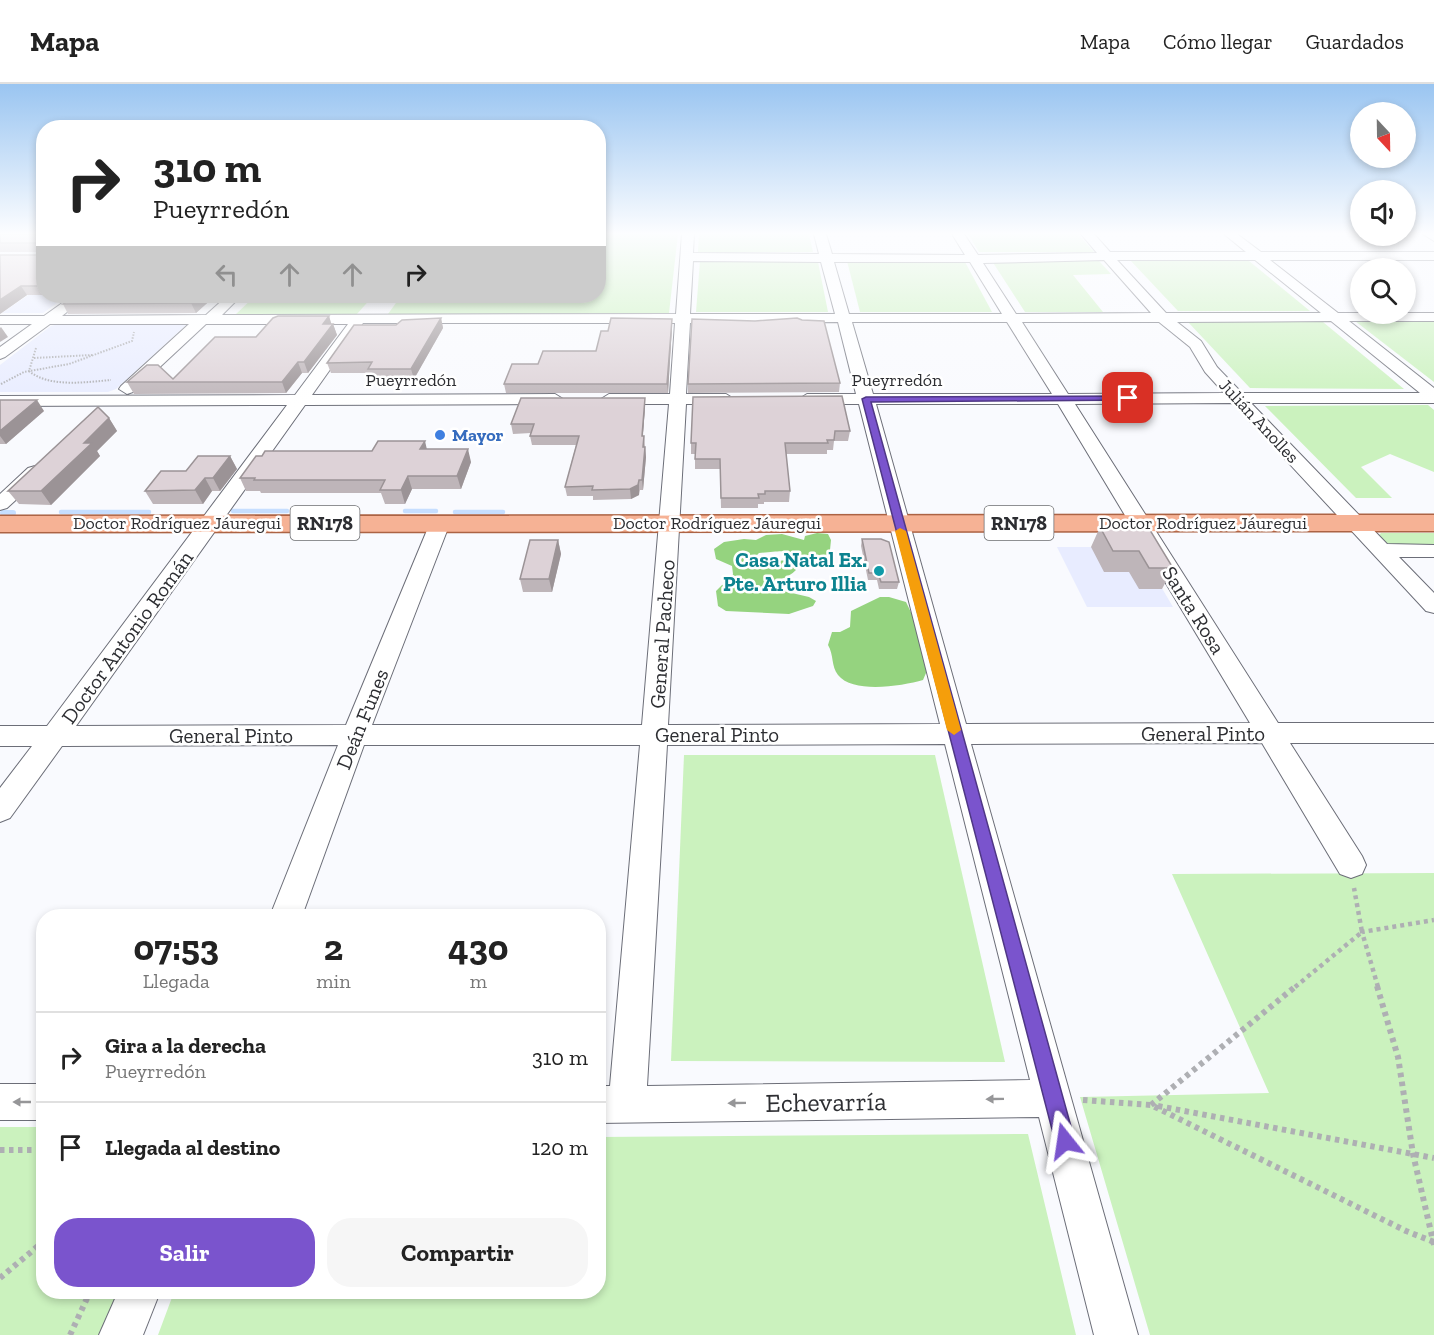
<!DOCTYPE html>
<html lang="es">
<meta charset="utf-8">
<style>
body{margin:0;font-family:"Zilla Slab",serif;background:#f6f6f6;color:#222;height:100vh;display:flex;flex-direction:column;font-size:22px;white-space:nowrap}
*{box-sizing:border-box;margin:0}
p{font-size:20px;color:#767676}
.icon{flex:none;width:33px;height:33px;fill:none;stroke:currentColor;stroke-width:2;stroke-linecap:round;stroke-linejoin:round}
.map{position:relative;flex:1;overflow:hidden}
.sheet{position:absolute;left:36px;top:825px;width:570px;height:390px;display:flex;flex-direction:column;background:#fff;border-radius:24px;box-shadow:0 3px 9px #0003}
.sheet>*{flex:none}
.banner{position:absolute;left:36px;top:36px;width:570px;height:183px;border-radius:24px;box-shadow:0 3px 9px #0003;background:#fff;color:#222;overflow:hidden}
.needle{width:39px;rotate:158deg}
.controls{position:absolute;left:1350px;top:18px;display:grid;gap:12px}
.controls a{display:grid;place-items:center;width:66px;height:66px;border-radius:50%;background:#fff;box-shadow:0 3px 9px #0003;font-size:30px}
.pin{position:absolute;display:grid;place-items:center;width:51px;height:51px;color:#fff;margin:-26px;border-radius:12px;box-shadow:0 3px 9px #0006}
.me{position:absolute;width:66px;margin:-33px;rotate:345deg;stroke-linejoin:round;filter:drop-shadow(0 0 4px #0008)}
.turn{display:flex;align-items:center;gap:21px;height:126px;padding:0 18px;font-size:27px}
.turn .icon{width:78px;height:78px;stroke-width:2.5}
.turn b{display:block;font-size:42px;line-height:51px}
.lanes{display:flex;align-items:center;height:57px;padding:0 18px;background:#0003;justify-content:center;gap:30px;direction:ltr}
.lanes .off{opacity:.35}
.eta{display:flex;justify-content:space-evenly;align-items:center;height:102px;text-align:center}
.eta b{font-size:36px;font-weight:800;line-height:42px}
.cta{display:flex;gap:12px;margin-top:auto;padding:12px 18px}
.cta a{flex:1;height:69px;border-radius:24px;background:#7a54cd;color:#fff;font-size:24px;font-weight:800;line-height:69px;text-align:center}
.cta a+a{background:#f6f6f6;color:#222}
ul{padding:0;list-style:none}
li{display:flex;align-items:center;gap:18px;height:90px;padding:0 18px;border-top:2px solid #e0e0e0}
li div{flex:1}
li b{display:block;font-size:22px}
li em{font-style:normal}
header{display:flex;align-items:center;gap:36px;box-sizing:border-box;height:84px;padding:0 30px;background:#fff;border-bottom:2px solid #e0e0e0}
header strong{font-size:28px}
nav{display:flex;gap:33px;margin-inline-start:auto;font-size:21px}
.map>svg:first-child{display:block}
</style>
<header>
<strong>Mapa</strong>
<nav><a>Mapa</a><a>Cómo llegar</a><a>Guardados</a></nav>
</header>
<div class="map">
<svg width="1434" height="1251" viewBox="0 0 1434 1251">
<rect width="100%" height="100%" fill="#f9fafe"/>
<g fill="#e8ecff">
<polygon points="43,201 44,212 67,212 43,229 2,229"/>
<polygon points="183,239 186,241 116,305 108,308 0,308 0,281 51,242 59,240"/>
<polygon points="1057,463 1131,463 1140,467 1173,523 1087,523"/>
</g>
<g fill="#cbf2be">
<polygon points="599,150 678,150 669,229 388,230 401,212 598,212"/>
<polygon points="699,150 809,150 813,168 698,168"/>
<polygon points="968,150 1078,150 1094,168 979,168"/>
<polygon points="700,177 818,178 828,228 696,228"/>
<polygon points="847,177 965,178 992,228 860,228"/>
<polygon points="992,177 1099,177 1111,190 1073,191 1103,228 1025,228"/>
<polygon points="1131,177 1249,177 1310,227 1178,227"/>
<polygon points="255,212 373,212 357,230 236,230"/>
<polygon points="1355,237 1434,237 1434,298"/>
<polygon points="1188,238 1323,238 1404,305 1250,304"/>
<polygon points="1428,321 1434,326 1434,388 1390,370 1361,383 1392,414 1356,414 1265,322"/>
<path d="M1381 449H1434V464C1417 463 1389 468 1379 451Z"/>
<polygon points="684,671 935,671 1005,978 671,977"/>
<polygon points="1434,789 1434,1251 1150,1251 1080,1013 1269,1009 1172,790"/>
<polygon points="0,1043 43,1043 44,1208 129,1208 111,1251 0,1251"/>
<polygon points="1028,1050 1076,1251 158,1251 174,1208 598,1208 599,1053"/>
</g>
<g fill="#95d37f">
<path d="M817 449 828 450 831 456 830 466 833 476 826 480 809 483C788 463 787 467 759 469L756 472V476L764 478 789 476 796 486C788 495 773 497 762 502L809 513 816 517 813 522 789 530 726 527 718 522 716 507 722 501 730 499 733 490 732 482 716 475 714 465 724 458 744 455 756 456 766 451 782 450 804 456 805 452Z"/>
<path d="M880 513H889L906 518 922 551 929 582 923 596C902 602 853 610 838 591 831 582 834 571 828 561L832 548H840L850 543 851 527Z"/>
</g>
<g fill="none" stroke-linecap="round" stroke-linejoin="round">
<g stroke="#c6deff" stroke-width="4.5">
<polyline points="233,427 287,427"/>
<polyline points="313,427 353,427"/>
<polyline points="405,427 436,427"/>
<polyline points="61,428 149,428"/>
<polyline points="455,428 503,428"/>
<polyline points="3,429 13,429"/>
</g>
<polyline stroke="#c6deff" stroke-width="6" points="3,429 13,429"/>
<g stroke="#6c6e78" stroke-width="2">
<g id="street">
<path d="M682 150H694L693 169 819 170 814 150H826L832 170 965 171 952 150H964L978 171 1097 169 1081 150H1094L1110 168H1246L1224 150H1237L1261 168H1434V176H1270L1338 229H1434V237H1349L1434 304V319H1251L1387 460 1434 461V473H1399L1434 509V529L1426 527 1233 319 1075 320 1278 639H1434V659H1290L1362 772 1366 781 1362 790 1351 794 1340 790 1262 659 971 660 1138 1251H1094L1039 1033 598 1039V1002H610L640 661H364L302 832H270L338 661 62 662 10 734 0 738V704L32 662H0V642H47L287 321 0 322V312L295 311 348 240H206L133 308 127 310 119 305 121 302 189 240H50L5 273 0 275V263L32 240H0V232H44L72 212H87L62 232 206 231 227 212H241L222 231 676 230ZM1104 176 1151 229 1016 230 983 179ZM1117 176H1255L1321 229H1166ZM693 177 821 178 835 230H690ZM834 178H970L1002 230H849ZM1331 237 1420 309H1242L1217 283 1201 257 1177 238ZM838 238 856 310H807L799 315 807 320H859L940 640 668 641 686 320H726L734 315 726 310H686L690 239ZM852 238H1007L1052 310H873ZM1022 238H1159L1190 263 1205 288 1224 309 1068 310ZM363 239H675L670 310H609L601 315 609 320H669L642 641H372L450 439 447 435H433L430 439 346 641 76 642 305 321 555 320 563 315 555 310 312 311ZM876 320H1058L1250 639 966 640ZM945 660 1030 996 647 1002 667 661Z"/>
<polygon points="1423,150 1434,150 1434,157"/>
<polygon points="35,382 42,384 44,388 42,392 7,424 0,426 0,410 28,384"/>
<rect x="0" y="1000" width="44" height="36"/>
<polygon points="118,1208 160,1208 143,1251 99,1251"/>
</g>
</g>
<g stroke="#ac6344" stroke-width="3">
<polygon id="primary" points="1434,431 1434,447 0,448 0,432"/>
</g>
<g stroke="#aeafb3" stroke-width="2" stroke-dasharray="1.5 1.5" stroke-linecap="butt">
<path d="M36 264 29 287C49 304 87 298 111 296"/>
<polyline points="34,274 92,271"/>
<polyline points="1,300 24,288 69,280 132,257 134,248"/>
</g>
<g stroke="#aeafb3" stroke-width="4.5" stroke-dasharray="4 4" stroke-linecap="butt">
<polyline points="1295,903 1362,848 1354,804"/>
<polyline points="1378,903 1362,848 1434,836"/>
</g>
<g stroke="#aeafb3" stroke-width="6" stroke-dasharray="4.5 4.5" stroke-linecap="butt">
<polyline points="1377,902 1398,973 1413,1070 1434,1161"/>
<polyline points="1083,1016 1151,1021 1406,1147 1434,1158"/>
<polyline points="1151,1021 1296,902"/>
<polyline points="1158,1022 1434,1074"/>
<polyline points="0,1066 44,1066"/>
<polyline points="0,1194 44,1157"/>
<polyline points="70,1251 90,1208"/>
</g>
<use href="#street" fill="#fff" fill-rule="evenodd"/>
<use href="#primary" fill="#f6b295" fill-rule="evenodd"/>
</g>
<g fill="#beb5b9">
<polygon points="0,150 44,150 44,211 27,211 0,230 39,171 40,168 0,168"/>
<polygon points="215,212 196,229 68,230 63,220"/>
<polygon points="329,232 331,240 333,240 337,251 308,289 302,289 286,309 134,310 127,298 173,295 256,253"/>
<polygon points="441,234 443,244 414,295 371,295 369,289 331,289 327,279 396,241"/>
<polygon points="672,243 668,309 506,309 504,300 538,280 596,267"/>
<polygon points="840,299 839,308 688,309 688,300"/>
<polygon points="842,312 850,347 848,357 834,357 833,366 827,366 827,370 786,370 790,407 789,418 764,418 764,420 758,420 758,424 721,424 720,385 695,385 695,370 691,370 691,359"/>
<polygon points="0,316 44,327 6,360 0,360"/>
<polygon points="645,323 643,352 644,352 646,373 643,406 640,406 639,411 631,415 593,416 593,412 567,412 565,403 576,361 532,361 530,352 531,349 513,350 511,340"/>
<polygon points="109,334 117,347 97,367 100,372 51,421 19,420 8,407"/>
<polygon points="427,365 471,378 461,405 412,405 405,420 385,420 381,409 261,409 260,407 246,407 240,394 372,367"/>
<polygon points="230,372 237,385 220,407 212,407 203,420 153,420 145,407 186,387"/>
<polygon points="1100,443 1173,484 1162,505 1139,505 1129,488 1104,488 1091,463"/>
<polygon points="862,455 899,498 897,505 879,505 877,496 868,496 861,462"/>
<polygon points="558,456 561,470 552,508 523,508 520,495"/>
</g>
<g fill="#9b9396">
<polygon points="21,202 27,211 0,230 0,216"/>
<polygon points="200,212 215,212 196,229 191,219"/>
<polygon points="329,232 332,242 333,240 337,251 308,289 304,278 323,240"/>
<polygon points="441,234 443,244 414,295 411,285"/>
<polygon points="672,235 672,243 668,309 667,300"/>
<polygon points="1,243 8,253 0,258 0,244"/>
<polygon points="298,278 302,289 286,309 282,298"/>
<polygon points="645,314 645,323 642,361 642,352"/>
<polygon points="37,316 44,327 6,360 0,352 0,347"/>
<polygon points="109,334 117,347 97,367 100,372 51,421 41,407 84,359"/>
<polygon points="425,357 428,370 420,365"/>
<polygon points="645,363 646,373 643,406 642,396"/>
<polygon points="468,365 471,378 461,405 457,392"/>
<polygon points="230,372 237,385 220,407 213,394"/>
<polygon points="408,392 412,405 405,420 401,406"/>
<polygon points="205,394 212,407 203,420 195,406"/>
<polygon points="639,396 639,411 631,415 630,405"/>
<polygon points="558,456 561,470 552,508 549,495"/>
</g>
<g fill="#ddd2d7" stroke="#9b9396" stroke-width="1.5">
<polygon points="0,150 44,150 44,202 21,202 0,216 0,171 39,171 41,161 39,159 0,159"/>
<polygon points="74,212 200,212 191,219 63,220"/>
<polygon points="278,232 329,232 323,240 333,240 304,278 298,278 282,298 127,298 147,281 158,281 173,295 215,253 256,253 273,234"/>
<polygon points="441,234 411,285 368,285 372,278 327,279 354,241 396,241 402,236"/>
<polygon points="611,234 672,235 667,300 504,300 512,280 538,280 543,267 596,267 601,247 608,247"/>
<polygon points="797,234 802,236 824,237 840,299 688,300 692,235 755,237"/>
<polygon points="842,312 850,347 835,347 834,356 827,356 828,359 785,359 790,407 765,407 765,410 758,410 759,414 721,414 720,375 695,375 696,359 691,359 693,313"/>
<polygon points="521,314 645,314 642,352 644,352 643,363 645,363 642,396 639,396 638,401 630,405 592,406 593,402 565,403 579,352 530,352 534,340 511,340"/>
<polygon points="0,316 37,316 0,347"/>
<polygon points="98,323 109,334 84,359 92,359 41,407 8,407"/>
<polygon points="378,357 425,357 420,365 468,365 457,392 408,392 401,406 380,406 385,396 254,396 255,394 240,394 256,372 262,372 265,367 372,367"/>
<polygon points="198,372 230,372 213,394 205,394 195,406 145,407 161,387 186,387"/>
<polygon points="1100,443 1141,443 1150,446 1173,484 1149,484 1139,467 1113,467"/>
<polygon points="862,455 881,455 889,458 899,498 881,498 878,489 869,489"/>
<polygon points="530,456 558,456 549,495 520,495"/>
</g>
<defs><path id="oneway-solid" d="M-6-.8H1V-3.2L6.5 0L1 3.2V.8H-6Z" transform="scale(1.5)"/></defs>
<g fill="#969698">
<use href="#oneway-solid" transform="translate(995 1015) rotate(179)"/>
<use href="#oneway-solid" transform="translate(22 1018) rotate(-180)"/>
<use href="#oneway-solid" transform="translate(737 1019) rotate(179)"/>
</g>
<linearGradient id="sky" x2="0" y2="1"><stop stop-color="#9ac5f1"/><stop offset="0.46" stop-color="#fcfdff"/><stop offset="1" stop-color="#fcfdff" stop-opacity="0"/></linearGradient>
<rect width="1434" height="325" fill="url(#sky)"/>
<polygon fill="#7a54cd" stroke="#4f3785" stroke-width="1.5" points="1128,312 1132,314 1131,316 871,318 1075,1057 1072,1065 1065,1068 1058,1065 1055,1057 862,315 866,313"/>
<polygon fill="#f59e0b" points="900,444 906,447 961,646 954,651 947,646 895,447"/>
<circle fill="#3f7fe0" stroke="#fff" stroke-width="2" cx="440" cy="351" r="6"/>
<circle fill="#0f9aa8" stroke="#fff" stroke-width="2" cx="879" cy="487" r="6"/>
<g text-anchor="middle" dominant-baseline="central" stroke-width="5" stroke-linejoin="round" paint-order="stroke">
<g font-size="18" fill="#2d2e32" stroke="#fff">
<text x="411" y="296">Pueyrredón</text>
<text x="897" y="296">Pueyrredón</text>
<text transform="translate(1259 337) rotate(47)">Julián Anolles</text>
<text x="177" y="439">Doctor Rodríguez Jáuregui</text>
<text x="717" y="439">Doctor Rodríguez Jáuregui</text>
<text x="1203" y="439">Doctor Rodríguez Jáuregui</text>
</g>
<g font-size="18" font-weight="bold" fill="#366cbe" stroke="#fff" text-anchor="start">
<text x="452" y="351">Mayor</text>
</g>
<g fill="#fff" stroke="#6c6d70" stroke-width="1.5">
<rect x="290.5" y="422" width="69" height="34" rx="4.5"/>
<rect x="984.5" y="422" width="69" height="34" rx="4.5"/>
</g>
<g font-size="20" font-weight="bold" fill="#2d2e32">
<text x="325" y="439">RN178</text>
<text x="1019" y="439">RN178</text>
</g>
<g font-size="21" font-weight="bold" fill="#0d838f" stroke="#fff" text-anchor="end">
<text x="867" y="475">Casa Natal Ex.<tspan x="867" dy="24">Pte. Arturo Illia</tspan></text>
</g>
<g font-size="21" fill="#2d2e32" stroke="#fff">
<text transform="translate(1194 526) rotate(58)">Santa Rosa</text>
<text transform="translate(662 550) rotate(-86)">General Pacheco</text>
<text transform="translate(127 553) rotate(-54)">Doctor Antonio Román</text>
<text transform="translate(362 635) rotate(-68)">Deán Funes</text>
<text x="1203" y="649">General Pinto</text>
<text x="717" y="650">General Pinto</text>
<text x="231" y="651">General Pinto</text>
</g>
<g font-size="26" fill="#2d2e32" stroke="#fff">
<text transform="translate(826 1018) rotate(-1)">Echevarría</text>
</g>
</g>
</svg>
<div class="controls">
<a><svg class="needle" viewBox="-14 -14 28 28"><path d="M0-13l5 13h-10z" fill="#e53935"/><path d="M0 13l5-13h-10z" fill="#767676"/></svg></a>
<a><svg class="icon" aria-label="sound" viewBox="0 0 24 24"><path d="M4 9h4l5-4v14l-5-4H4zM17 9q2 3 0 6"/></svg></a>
<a><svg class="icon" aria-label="search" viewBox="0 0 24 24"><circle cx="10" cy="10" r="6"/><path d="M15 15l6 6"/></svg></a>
</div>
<div class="pin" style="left:1128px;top:314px;background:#d93025"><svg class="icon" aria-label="arrive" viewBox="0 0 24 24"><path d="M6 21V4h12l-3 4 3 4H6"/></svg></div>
<svg class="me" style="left:1065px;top:1057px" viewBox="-20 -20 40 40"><path d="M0-17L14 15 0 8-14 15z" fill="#7a54cd" stroke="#fff" stroke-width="4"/></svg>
<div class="banner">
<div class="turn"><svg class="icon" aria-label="right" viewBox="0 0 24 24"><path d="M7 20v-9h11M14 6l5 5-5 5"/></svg><div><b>310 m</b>Pueyrredón</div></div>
<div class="lanes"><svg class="icon off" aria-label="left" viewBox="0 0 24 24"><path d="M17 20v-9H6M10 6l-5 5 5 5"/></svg><svg class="icon off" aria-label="ahead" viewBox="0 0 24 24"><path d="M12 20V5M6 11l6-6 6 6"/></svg><svg class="icon off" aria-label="ahead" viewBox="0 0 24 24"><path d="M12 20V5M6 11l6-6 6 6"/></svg><svg class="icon" aria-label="right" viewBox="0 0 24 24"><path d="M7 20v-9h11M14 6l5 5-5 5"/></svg></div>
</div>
<section class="sheet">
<div class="eta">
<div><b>07:53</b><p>Llegada</p></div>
<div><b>2</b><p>min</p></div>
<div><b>430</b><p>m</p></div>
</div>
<ul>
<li><svg class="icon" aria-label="right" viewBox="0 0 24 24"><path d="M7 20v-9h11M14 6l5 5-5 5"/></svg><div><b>Gira a la derecha</b><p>Pueyrredón</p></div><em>310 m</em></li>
<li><svg class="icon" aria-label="arrive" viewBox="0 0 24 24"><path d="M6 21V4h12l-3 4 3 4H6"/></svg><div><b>Llegada al destino</b></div><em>120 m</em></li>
</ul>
<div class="cta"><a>Salir</a><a>Compartir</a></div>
</section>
</div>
